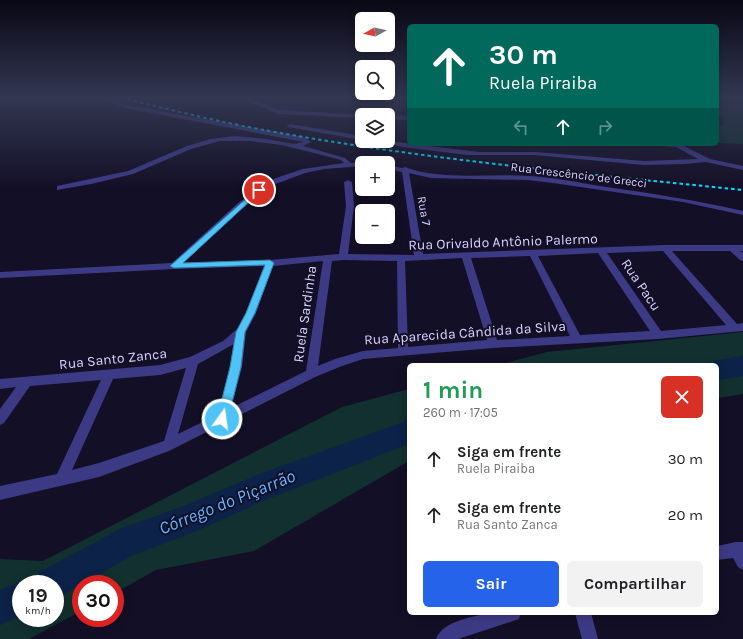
<!DOCTYPE html>
<html lang="pt">
<meta charset="utf-8">
<style>
body{margin:0;font-family:Karla,sans-serif;background:#f2f2f2;color:#202124;height:100vh;display:flex;flex-direction:column;font-size:15px;white-space:nowrap}
*{box-sizing:border-box;margin:0}
p{font-size:13px;color:#757577}
.icon{flex:none;width:22px;height:22px;fill:none;stroke:currentColor;stroke-width:2;stroke-linecap:round;stroke-linejoin:round}
.map{position:relative;flex:1;overflow:hidden}
.details{position:absolute;left:407px;top:363px;width:312px;height:252px;display:flex;flex-direction:column;background:#fff;border-radius:6px;box-shadow:0 2px 10px #0003}
.details>*{flex:none}
.banner{position:absolute;left:407px;top:24px;width:312px;height:122px;border-radius:6px;box-shadow:0 2px 10px #0003;background:#00695c;color:#fff;overflow:hidden}
.needle{width:26px;rotate:262deg}
.fabs{position:absolute;left:355px;top:12px;display:grid;gap:8px}
.fabs a{display:grid;place-items:center;width:40px;height:40px;border-radius:6px;background:#fff;box-shadow:0 2px 10px #0003;font-size:20px}
.speed{position:absolute;left:12px;top:575px;display:flex;gap:8px;font-size:20px;font-weight:700;text-align:center}
.speed>*{display:grid;place-content:center;width:52px;height:52px;border-radius:50%;background:#fff;box-shadow:0 2px 10px #0003;line-height:1}
.speed small{font-size:10px;font-weight:400}
.speed .limit{border:6px solid #d22;background:#fff;color:#111}
.pin{position:absolute;display:grid;place-items:center;width:34px;height:34px;color:#fff;margin:-17px;border:2px solid #fff;border-radius:50%;box-shadow:0 1px 4px #0007}
.me{position:absolute;width:44px;margin:-22px;rotate:14deg;stroke-linejoin:round;filter:drop-shadow(0 0 3px #0008)}
.turn{display:flex;align-items:center;gap:14px;height:84px;padding:0 16px;font-size:18px}
.turn .icon{width:52px;height:52px;stroke-width:2.5}
.turn b{display:block;font-size:28px;line-height:34px}
.lanes{display:flex;align-items:center;height:38px;padding:0 16px;background:#0003;justify-content:center;gap:20px;direction:ltr}
.lanes .off{opacity:.35}
.round{display:grid;place-items:center;flex:none;width:42px;height:42px;border-radius:6px;background:#f2f2f2}
.headline{display:flex;align-items:center;justify-content:space-between;height:68px;padding:0 16px}
h1{font-size:24px;font-weight:700;line-height:30px;color:#1e9e55}
.button{display:flex;gap:8px;margin-top:auto;padding:8px 16px}
.button a{flex:1;height:46px;border-radius:6px;background:#2563eb;color:#fff;font-size:16px;font-weight:700;line-height:46px;text-align:center}
.button a+a{background:#f2f2f2;color:#202124}
ul{padding:0;list-style:none}
li{display:flex;align-items:center;gap:12px;height:56px;padding:0 16px}
li div{flex:1}
li b{display:block;font-size:15px}
li em{font-style:normal}
.map>svg:first-child{display:block}
</style>
<div class="map">
<svg width="743" height="639" viewBox="0 0 743 639">
<rect width="100%" height="100%" fill="#130f26"/>
<g fill="#12302f" fill-rule="evenodd">
<polygon points="717,98 743,98 743,144 717,143 717,126 725,125 723,120 724,118 717,113"/>
<polygon points="743,332 743,394 717,398 717,365 498,365 547,352"/>
<path d="M409 389V461L254 551 156 570 115 593V584H81V611L29 639H0V559L43 561 342 407ZM21 584H55V618H21Z"/>
</g>
<g fill="none" stroke-linecap="round" stroke-linejoin="round">
<g fill="#0c2248" fill-rule="evenodd">
<polygon points="743,356 743,376 717,380 717,365 708,365 709,363 717,360"/>
<polygon points="409,420 409,444 265,500 197,531 131,556 55,599 55,584 35,584 39,572 122,528 184,506 259,474"/>
<polygon points="21,581 28,584 21,584 21,616 0,625 0,590"/>
</g>
<g fill="#3d3a85" fill-rule="evenodd">
<path d="M98 98H107L127 105 304 137 311 142 303 146 345 158 351 163H365H362V166L324 169 305 173 273 185 243 208 183 263 270 260 339 254 346 206 344 182 348 180 352 182 354 206 348 254 414 255 402 172 388 169V165L402 168 405 167C441 181 489 173 528 176 552 177 576 182 600 186 648 193 695 200 743 211V215L683 202 553 183 528 180 431 178 409 173 423 254 665 245H743V251H740L743 253V261L740 260 730 251H672L737 324 743 323V331L658 339 493 348 363 359 342 366 315 377 169 451 99 477 0 500V486L57 474 101 380 30 386 4 423 0 425V409L16 387 0 389V379L160 365 190 357 223 341 237 329 246 313 264 266 174 269 0 278V272L172 263 237 204 267 181 303 169 344 163 341 160 326 156 282 145 250 141H220L191 149 133 174 91 184 57 190V186L128 171 187 146 210 139 235 136 266 139 294 144 304 142 126 108ZM663 251 726 325 661 331 607 253ZM598 253 650 331 580 335 538 256ZM530 256 570 336 497 340 471 258ZM462 258 487 340 408 347 405 261ZM343 260 397 261 398 348 363 351 335 359 318 366 332 261ZM323 261 306 371 231 408 242 367 246 332 256 313 273 266ZM234 344 230 367 217 415 178 434 198 364ZM186 368 164 441 99 463 72 470 113 379 160 375Z"/>
<polygon points="240,98 248,98 279,110 364,115 362,115 362,118 279,114"/>
<polygon points="409,98 409,101 406,99 406,98"/>
<polygon points="388,115 409,116 409,120 388,119"/>
<polygon points="290,124 362,136 362,140 288,127 287,126"/>
<polygon points="376,141 388,141 479,152 535,152 644,161 698,159 676,147 663,146 660,144 680,144 710,159 743,166 743,170 706,162 684,164 644,165 535,155 467,155 403,147"/>
<polygon points="736,542 743,542 743,570 738,567 733,558 717,560 717,546"/>
<path d="M487 613H521L519 619 513 621 458 639H436C443 621 470 618 487 613Z"/>
<polygon points="575,613 591,613 598,639 582,639"/>
</g>
<path stroke="#00e5ff" stroke-width="2" stroke-dasharray="3.5 3" stroke-linecap="butt" d="M121 98C172 110 223 123 275 132 430 160 587 174 743 190"/>
</g>
<linearGradient id="sky" x2="0" y2="1"><stop stop-color="#0a0815"/><stop offset="0.52" stop-color="#333752"/><stop offset="1" stop-color="#333752" stop-opacity="0"/></linearGradient>
<rect width="743" height="188" fill="url(#sky)"/>
<polygon fill="#4fc3f7" stroke="#337fa1" points="257,189 262,190 183,263 270,260 274,263 255,313 245,332 241,367 228,419 226,423 222,424 218,423 217,419 230,367 236,332 246,313 265,265 174,268 170,266"/>
<g text-anchor="middle" dominant-baseline="central" stroke-width="4" stroke-linejoin="round" paint-order="stroke">
<g font-size="12" fill="#d9d4ff" stroke="#130f26">
<text transform="translate(579 175) rotate(7)">Rua Crescêncio de Grecci</text>
<text transform="translate(424 211) rotate(80)">Rua 7</text>
</g>
<g font-size="14" fill="#d9d4ff" stroke="#130f26">
<text transform="translate(503 242) rotate(-2)">Rua Orivaldo Antônio Palermo</text>
<text transform="translate(641 285) rotate(56)">Rua Pacu</text>
<text transform="translate(305 314) rotate(-82)">Ruela Sardinha</text>
<text transform="translate(465 333) rotate(-4)">Rua Aparecida Cândida da Silva</text>
<text transform="translate(113 359) rotate(-6)">Rua Santo Zanca</text>
</g>
<g font-size="18" font-style="italic" fill="#62b6ff" stroke="#130f26">
<text transform="translate(227 502) rotate(-22)">Córrego do Piçarrão</text>
</g>
</g>
</svg>
<div class="fabs">
<a><svg class="needle" viewBox="-14 -14 28 28"><path d="M0-13l5 13h-10z" fill="#e53935"/><path d="M0 13l5-13h-10z" fill="#757577"/></svg></a>
<a><svg class="icon" aria-label="search" viewBox="0 0 24 24"><circle cx="10" cy="10" r="6"/><path d="M15 15l6 6"/></svg></a>
<a><svg class="icon" aria-label="layers" viewBox="0 0 24 24"><path d="M12 4l9 5-9 5-9-5zM3 14l9 5 9-5"/></svg></a>
<a>+</a>
<a>−</a>
</div>
<div class="speed"><div>19<small>km/h</small></div><div class="limit">30</div></div>
<div class="pin" style="left:259px;top:190px;background:#d93025"><svg class="icon" aria-label="arrive" viewBox="0 0 24 24"><path d="M6 21V4h12l-3 4 3 4H6"/></svg></div>
<svg class="me" style="left:222px;top:419px" viewBox="-20 -20 40 40"><circle r="17" fill="#4fc3f7" stroke="#fff" stroke-width="3"/><path d="M0-11L8 9 0 5-8 9z" fill="#fff"/></svg>
<div class="banner">
<div class="turn"><svg class="icon" aria-label="ahead" viewBox="0 0 24 24"><path d="M12 20V5M6 11l6-6 6 6"/></svg><div><b>30 m</b>Ruela Piraiba</div></div>
<div class="lanes"><svg class="icon off" aria-label="left" viewBox="0 0 24 24"><path d="M17 20v-9H6M10 6l-5 5 5 5"/></svg><svg class="icon" aria-label="ahead" viewBox="0 0 24 24"><path d="M12 20V5M6 11l6-6 6 6"/></svg><svg class="icon off" aria-label="right" viewBox="0 0 24 24"><path d="M7 20v-9h11M14 6l5 5-5 5"/></svg></div>
</div>
<section class="details">
<div class="headline"><div><h1>1 min</h1><p>260 m · 17:05</p></div><a class="round" style="background:#d93025;color:#fff"><svg class="icon" aria-label="close" viewBox="0 0 24 24"><path d="M6 6l12 12M18 6L6 18"/></svg></a></div>
<ul>
<li><svg class="icon" aria-label="ahead" viewBox="0 0 24 24"><path d="M12 20V5M6 11l6-6 6 6"/></svg><div><b>Siga em frente</b><p>Ruela Piraiba</p></div><em>30 m</em></li>
<li><svg class="icon" aria-label="ahead" viewBox="0 0 24 24"><path d="M12 20V5M6 11l6-6 6 6"/></svg><div><b>Siga em frente</b><p>Rua Santo Zanca</p></div><em>20 m</em></li>
</ul>
<div class="button"><a>Sair</a><a>Compartilhar</a></div>
</section>
</div>
